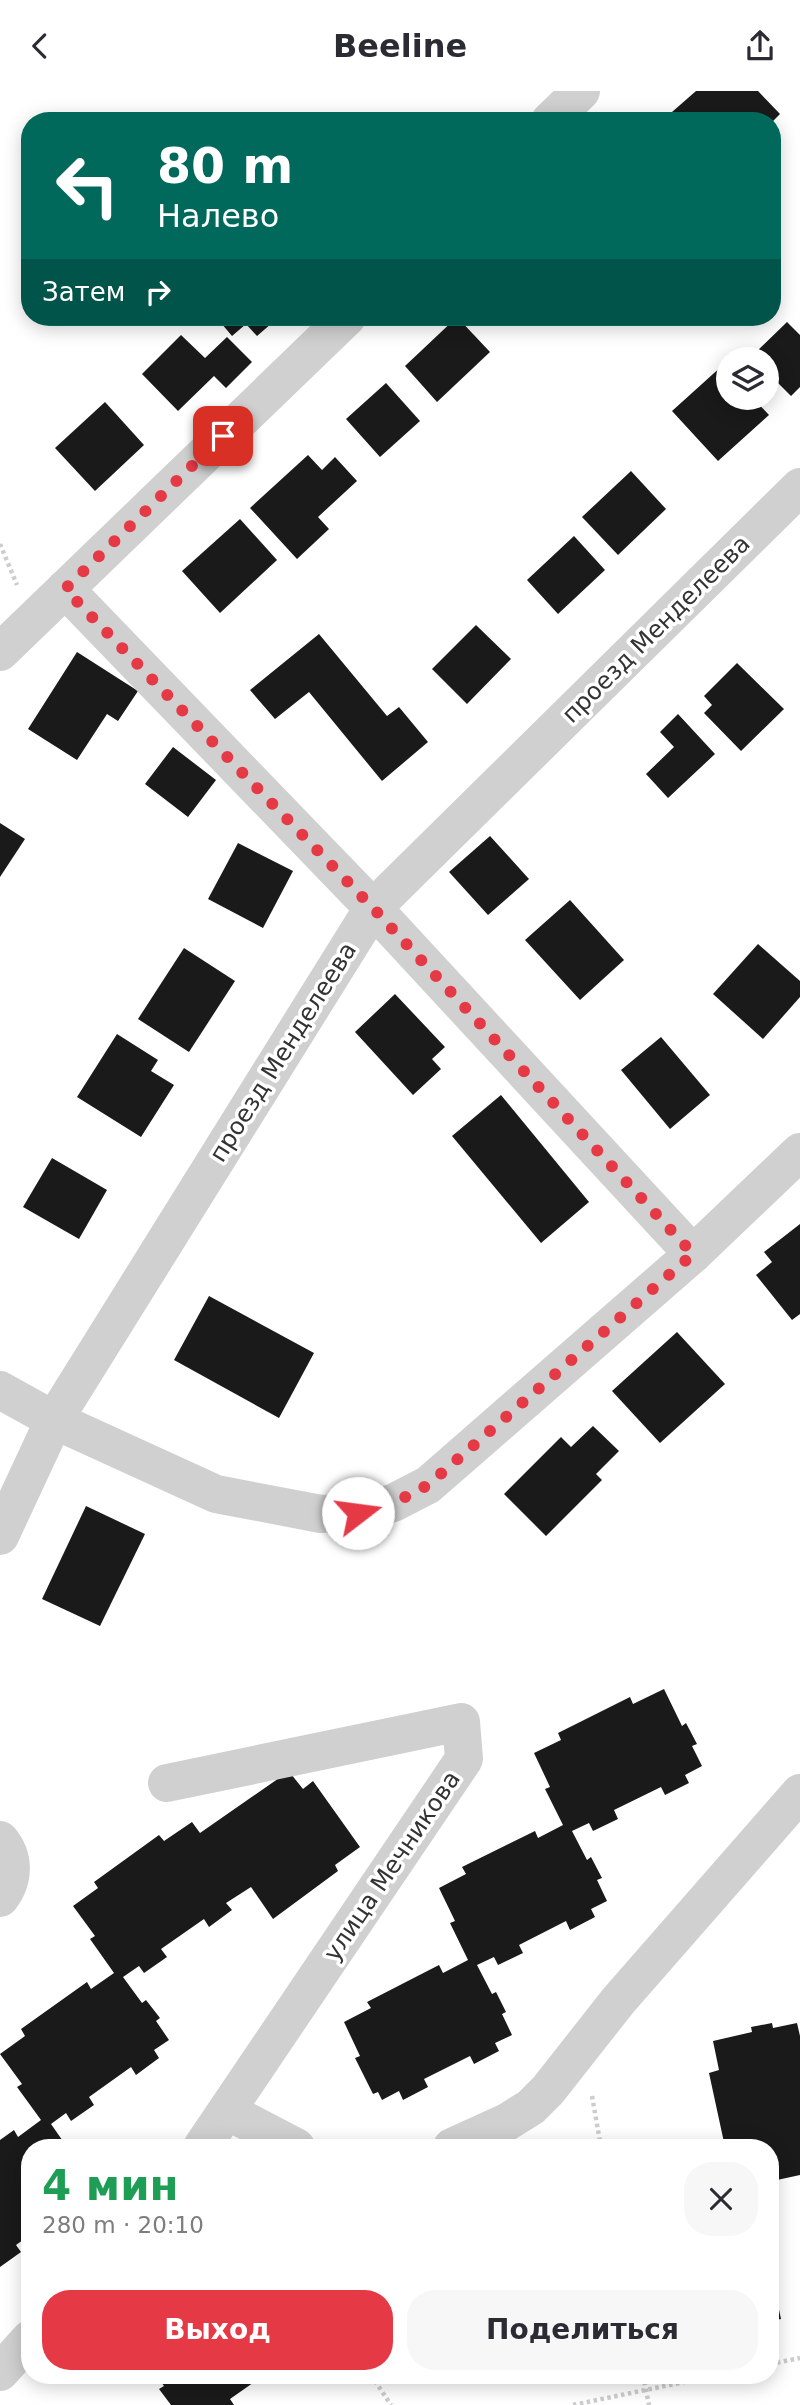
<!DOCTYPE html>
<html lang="ru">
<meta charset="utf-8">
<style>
body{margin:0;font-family:"DejaVu Sans",sans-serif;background:#f7f7f7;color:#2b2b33;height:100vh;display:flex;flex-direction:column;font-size:26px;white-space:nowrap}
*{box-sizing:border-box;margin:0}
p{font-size:23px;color:#7c7c81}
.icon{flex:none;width:38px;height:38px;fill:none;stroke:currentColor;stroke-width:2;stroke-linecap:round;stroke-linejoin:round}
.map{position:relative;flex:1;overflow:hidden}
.side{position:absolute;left:21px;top:2048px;width:758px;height:245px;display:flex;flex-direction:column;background:#fff;border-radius:28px;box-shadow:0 4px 18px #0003}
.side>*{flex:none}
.banner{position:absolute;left:21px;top:21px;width:760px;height:214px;border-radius:28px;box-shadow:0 4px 18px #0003;background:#00695c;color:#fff;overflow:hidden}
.buttons{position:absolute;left:716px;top:256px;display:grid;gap:14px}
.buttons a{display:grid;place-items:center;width:63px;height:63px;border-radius:50%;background:#fff;box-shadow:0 4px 18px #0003;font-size:35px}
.pin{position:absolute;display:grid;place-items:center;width:60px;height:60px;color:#fff;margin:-30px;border-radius:14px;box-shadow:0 4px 10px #0006}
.me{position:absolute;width:77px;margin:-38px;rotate:75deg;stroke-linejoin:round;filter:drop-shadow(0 0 5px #0008)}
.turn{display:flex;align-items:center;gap:24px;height:147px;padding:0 21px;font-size:32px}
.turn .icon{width:91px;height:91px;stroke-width:2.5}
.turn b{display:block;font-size:49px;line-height:60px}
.then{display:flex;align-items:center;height:66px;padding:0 21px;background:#0003;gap:14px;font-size:26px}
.round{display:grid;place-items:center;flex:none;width:74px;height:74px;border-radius:28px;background:#f7f7f7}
.summary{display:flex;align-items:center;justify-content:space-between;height:119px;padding:0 21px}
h1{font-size:42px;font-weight:700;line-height:52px;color:#1e9e55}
.primary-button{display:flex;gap:14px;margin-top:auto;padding:14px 21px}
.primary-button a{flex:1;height:80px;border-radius:28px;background:#e63946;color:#fff;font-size:28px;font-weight:700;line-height:80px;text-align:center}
.primary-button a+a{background:#f7f7f7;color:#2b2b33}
header{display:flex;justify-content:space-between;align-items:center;height:91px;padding:0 21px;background:#fff;font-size:32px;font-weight:700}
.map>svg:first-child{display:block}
</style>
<header><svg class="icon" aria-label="back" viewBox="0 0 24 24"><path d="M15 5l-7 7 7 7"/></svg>Beeline<svg class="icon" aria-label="share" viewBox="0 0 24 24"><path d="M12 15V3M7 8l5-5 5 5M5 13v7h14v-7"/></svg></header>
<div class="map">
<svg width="800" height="2314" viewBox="0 0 800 2314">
<rect width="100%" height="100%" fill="#fff"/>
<g fill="#1a1a1a">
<polygon points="696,0 758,0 780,23 773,30 747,30 742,25 737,30 680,30 672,21"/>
<polygon points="216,226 279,226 257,245 246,233 232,245"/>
<polygon points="457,226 490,261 437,311 405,275"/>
<polygon points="787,231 800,244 800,296 791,305 766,280 766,268 752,265"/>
<polygon points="181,244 205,267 227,246 252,271 226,297 214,285 178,320 142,283"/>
<polygon points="723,274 728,280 728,306 752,306 769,324 718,370 672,320"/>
<polygon points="386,292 420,330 380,366 346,328"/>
<polygon points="105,311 144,354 95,400 55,357"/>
<polygon points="308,364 322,379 335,366 357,390 318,426 329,438 297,468 250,417"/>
<polygon points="631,380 666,418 618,464 582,426"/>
<polygon points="240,428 277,469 220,522 182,480"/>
<polygon points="574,445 605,479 558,523 527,489"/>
<polygon points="476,534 511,568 467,613 432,578"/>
<polygon points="319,543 387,625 399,616 428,651 382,690 309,601 275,628 250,599"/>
<polygon points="77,561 138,600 118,630 107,623 77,669 28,638"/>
<polygon points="737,572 784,618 741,660 704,622 712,614 704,605"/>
<polygon points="678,623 715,663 668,707 646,683 674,656 660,641"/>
<polygon points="173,656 216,689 188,726 145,693"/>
<polygon points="0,732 25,748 0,786"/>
<polygon points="490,745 529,788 488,824 449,781"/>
<polygon points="238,752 293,780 263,837 208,808"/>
<polygon points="570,809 624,869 580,909 525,849"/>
<polygon points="758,853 800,890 800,906 763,948 713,903"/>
<polygon points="184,857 235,890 189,961 138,928"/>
<polygon points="395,903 445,956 432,968 441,978 413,1004 355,941"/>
<polygon points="117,943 158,969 151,980 174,994 141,1046 77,1006"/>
<polygon points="661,946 710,1004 670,1038 621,979"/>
<polygon points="501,1004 589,1111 541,1152 452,1045"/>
<polygon points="52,1067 107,1099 79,1148 23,1116"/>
<polygon points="800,1133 800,1223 792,1229 756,1184 772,1171 764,1161"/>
<polygon points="209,1205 314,1262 279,1327 174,1269"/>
<polygon points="677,1241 725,1293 660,1352 612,1300"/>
<polygon points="593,1335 619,1360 596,1383 602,1389 546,1445 504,1403 561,1346 571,1356"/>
<polygon points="86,1415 145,1443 100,1535 42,1508"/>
<polygon points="664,1598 682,1635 686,1632 697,1653 692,1655 702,1675 685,1684 689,1692 665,1704 661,1696 614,1719 618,1728 593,1740 589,1732 572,1740 587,1769 591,1766 602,1787 597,1789 607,1810 591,1818 595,1826 570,1839 566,1830 519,1854 523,1862 498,1874 494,1866 477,1874 492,1903 496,1901 506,1921 502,1923 512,1944 495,1952 499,1960 474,1973 470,1965 424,1988 428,1996 403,2009 399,2000 382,2009 378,2001 373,2003 355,1967 360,1965 344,1931 371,1917 367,1911 439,1874 443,1882 468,1869 450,1832 455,1830 439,1797 466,1783 462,1776 535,1740 538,1747 563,1734 545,1698 550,1696 534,1662 561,1649 558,1642 630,1606 633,1613"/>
<polygon points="291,1683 303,1698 313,1690 360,1756 335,1774 338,1780 273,1828 251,1796 226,1812 232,1819 209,1836 204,1828 161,1858 167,1866 144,1882 139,1875 123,1886 142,1912 146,1909 160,1927 156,1930 169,1949 154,1959 159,1967 136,1984 131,1976 89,2006 94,2014 71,2030 66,2022 51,2033 67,2056 30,2056 30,2144 16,2154 21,2161 0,2176 0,2049 14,2039 18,2046 41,2029 17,1996 22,1993 0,1963 25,1945 21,1938 87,1891 91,1898 114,1882 90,1848 95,1845 73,1815 98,1797 94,1791 159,1744 164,1750 192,1731 200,1742 282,1685"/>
<polygon points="772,1932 773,1937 797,1932 800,1945 800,2084 777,2089 775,2080 770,2081 770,2056 725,2056 709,1982 719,1979 713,1950 752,1941 751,1936"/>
<polygon points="775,2200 781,2228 770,2230 770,2201"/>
<polygon points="156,2284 264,2284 230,2308 234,2314 171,2314 159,2298 164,2295"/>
</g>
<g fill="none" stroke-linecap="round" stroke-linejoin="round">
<g stroke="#cdcdcd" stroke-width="4.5" stroke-dasharray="3.5 3.5" stroke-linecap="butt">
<polyline points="0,453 17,494"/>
<polyline points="592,2005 601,2056"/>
<polyline points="770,2273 800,2267"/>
<polyline points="371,2284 391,2314"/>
<polyline points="643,2284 649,2314"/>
<polyline points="573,2314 718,2284"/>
</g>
<g stroke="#d0d0d0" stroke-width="38">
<polyline points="550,30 581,0"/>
<polyline points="65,498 373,817 693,1163"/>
<polyline points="0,561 347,226"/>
<polyline points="0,1299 54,1329 216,1403 321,1423 358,1421 393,1412 428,1394 693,1163 800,1061"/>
<polyline points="0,1445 54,1329 373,817 800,396"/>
<polyline points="167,1692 461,1631 464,1668 202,2056"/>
<path d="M0 1749C15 1767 14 1789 0 1807"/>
<polyline points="227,2020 296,2056"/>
<polyline points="452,2056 507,2031 531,2016 548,1999 618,1910 800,1702"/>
<polyline points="0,2281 30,2248"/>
</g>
</g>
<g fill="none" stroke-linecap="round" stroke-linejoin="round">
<polyline stroke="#e63946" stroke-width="12" stroke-dasharray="0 21.6" points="223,345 65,498 373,817 693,1163 428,1394 394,1412 358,1422"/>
</g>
<g text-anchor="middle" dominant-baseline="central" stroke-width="7" stroke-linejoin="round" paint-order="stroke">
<g font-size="24" fill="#333" stroke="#fff">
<text transform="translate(656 538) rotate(-45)">проезд Менделеева</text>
<text transform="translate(283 961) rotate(-58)">проезд Менделеева</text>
<text transform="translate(392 1775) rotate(-56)">улица Мечникова</text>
</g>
</g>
</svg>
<div class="buttons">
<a><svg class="icon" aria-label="layers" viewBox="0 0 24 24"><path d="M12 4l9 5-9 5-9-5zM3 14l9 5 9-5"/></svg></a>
</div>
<div class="pin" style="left:223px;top:345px;background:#d93025"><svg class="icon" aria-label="arrive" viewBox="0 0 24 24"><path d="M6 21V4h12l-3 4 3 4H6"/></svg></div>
<svg class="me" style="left:358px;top:1422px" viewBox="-20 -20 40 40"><circle r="19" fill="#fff"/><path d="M0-13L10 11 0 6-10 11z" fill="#e63946"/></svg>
<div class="banner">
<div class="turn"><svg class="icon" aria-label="left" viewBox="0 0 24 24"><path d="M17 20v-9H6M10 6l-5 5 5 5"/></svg><div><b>80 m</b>Налево</div></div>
<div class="then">Затем<svg class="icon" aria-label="right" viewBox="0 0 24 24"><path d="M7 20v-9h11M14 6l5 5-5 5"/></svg></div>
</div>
<section class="side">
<div class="summary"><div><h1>4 мин</h1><p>280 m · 20:10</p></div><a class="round"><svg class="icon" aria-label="close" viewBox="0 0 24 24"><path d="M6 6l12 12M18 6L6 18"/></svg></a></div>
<div class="primary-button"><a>Выход</a><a>Поделиться</a></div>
</section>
</div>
